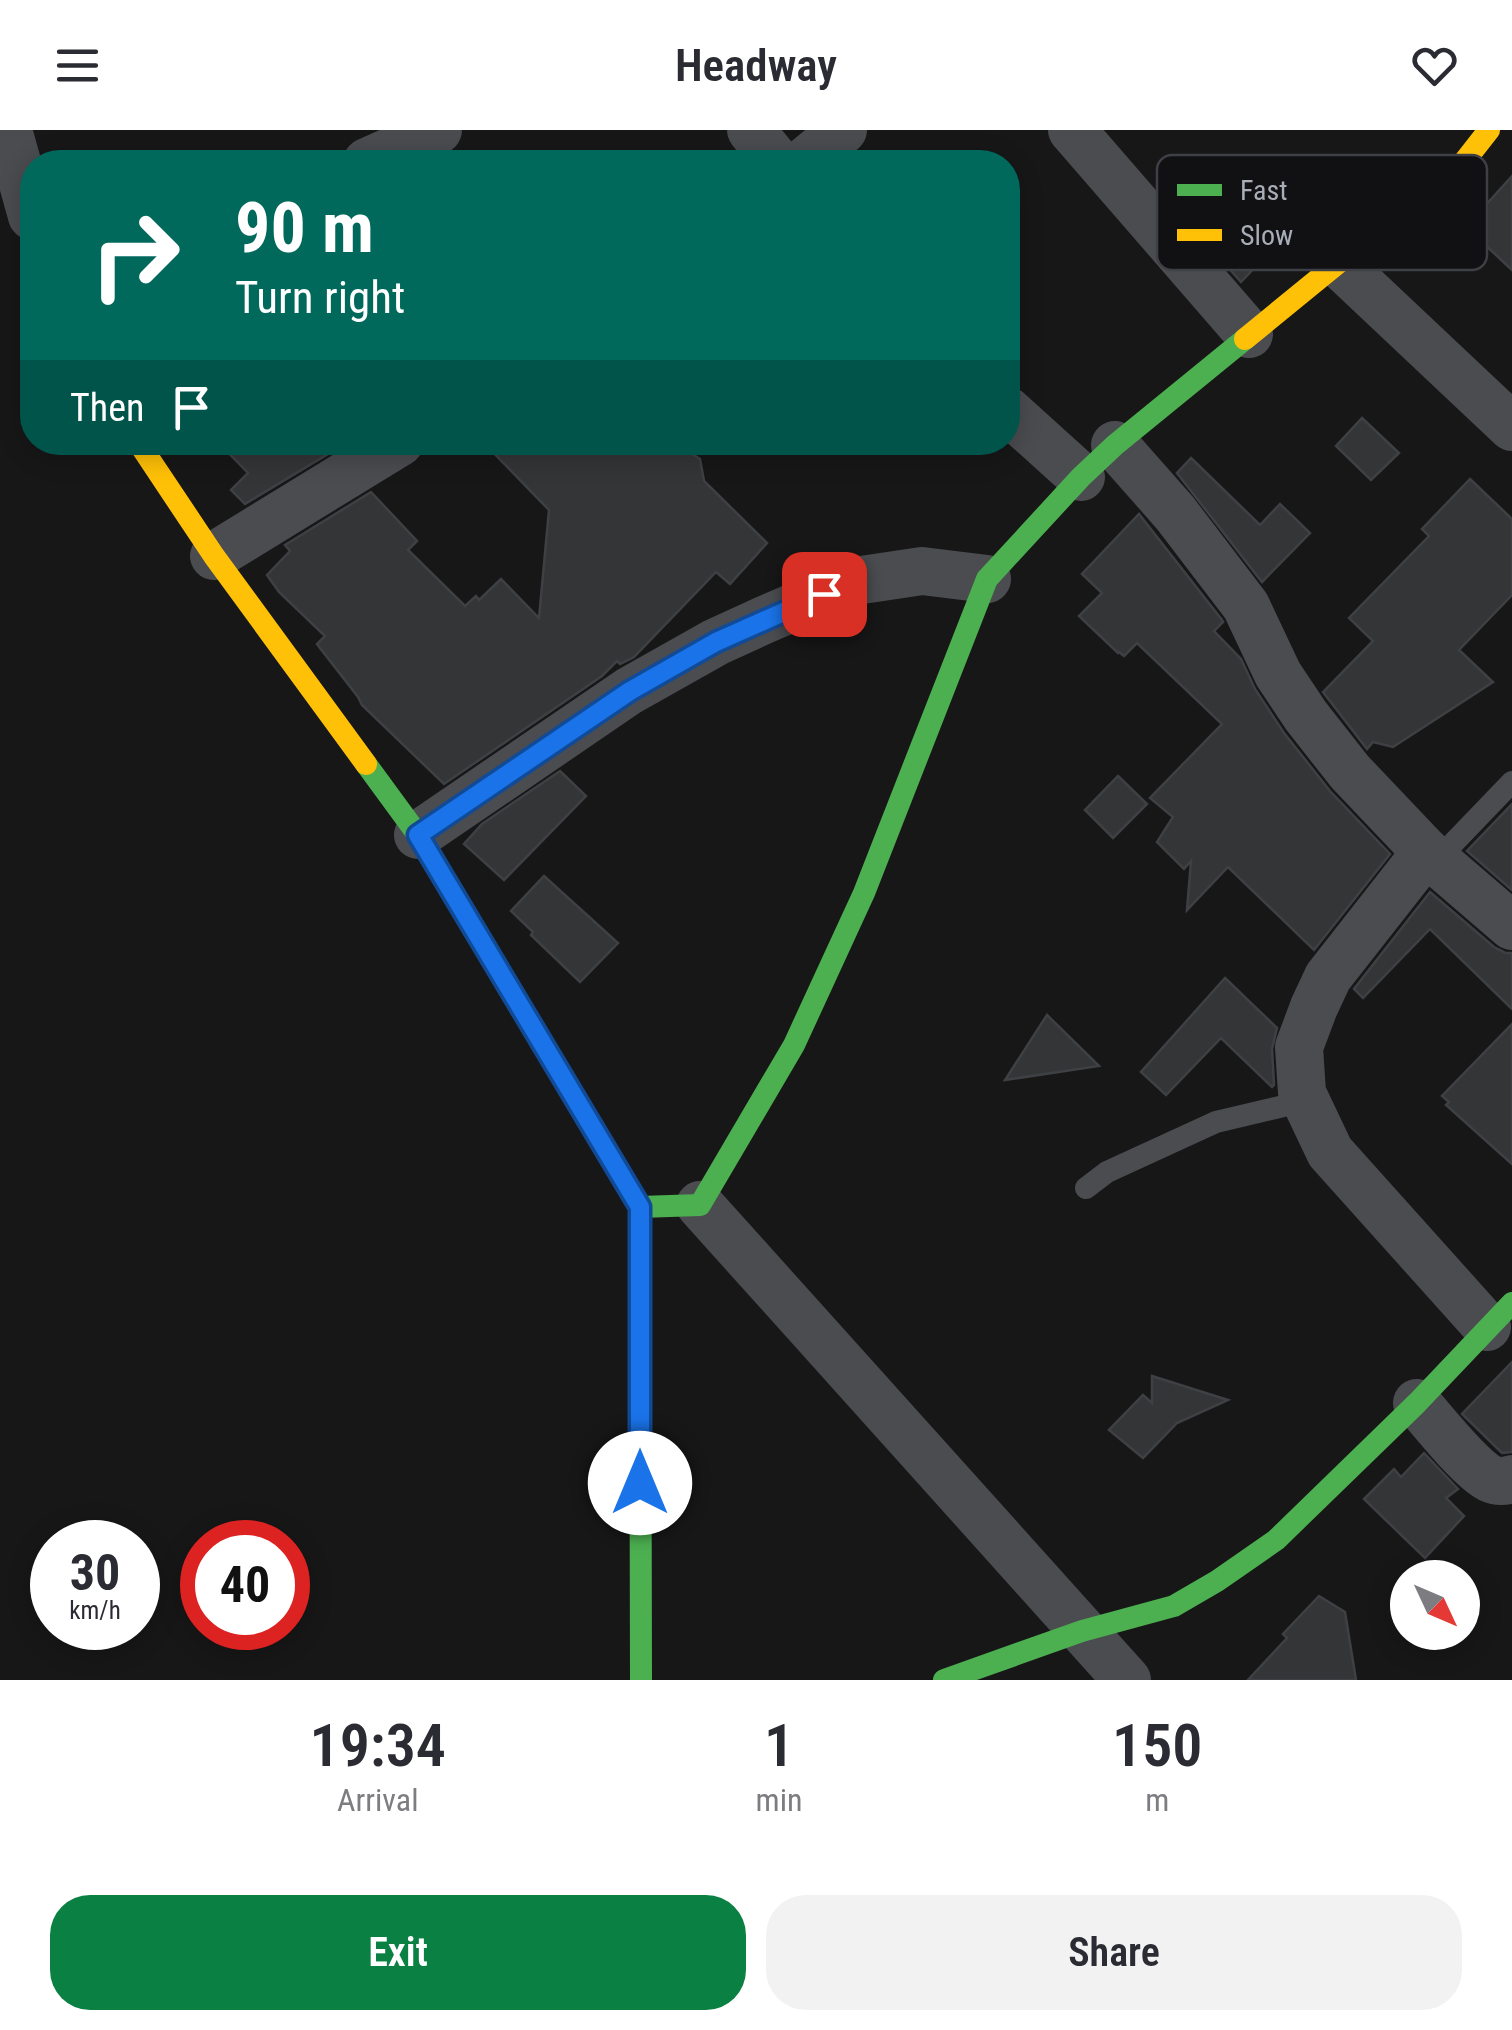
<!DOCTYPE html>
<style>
body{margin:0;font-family:"Roboto Condensed",sans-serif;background:#f2f2f3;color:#2b2b33;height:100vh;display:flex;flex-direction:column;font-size:38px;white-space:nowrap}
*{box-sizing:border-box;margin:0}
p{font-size:32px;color:#7c7c81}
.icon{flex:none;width:55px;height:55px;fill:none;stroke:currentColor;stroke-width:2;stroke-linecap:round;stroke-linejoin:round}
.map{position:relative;height:1550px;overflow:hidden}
.panel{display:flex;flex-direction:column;background:#fff;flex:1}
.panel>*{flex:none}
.hud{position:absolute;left:20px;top:20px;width:1000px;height:305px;border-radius:40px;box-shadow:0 5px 25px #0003;background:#00695c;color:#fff;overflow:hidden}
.needle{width:65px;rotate:134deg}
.fabs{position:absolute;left:1390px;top:1430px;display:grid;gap:20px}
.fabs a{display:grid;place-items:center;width:90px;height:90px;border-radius:50%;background:#fff;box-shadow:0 5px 25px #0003;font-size:50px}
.speed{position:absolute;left:30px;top:1390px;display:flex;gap:20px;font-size:50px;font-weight:700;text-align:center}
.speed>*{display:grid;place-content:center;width:130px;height:130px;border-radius:50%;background:#fff;box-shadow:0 5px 25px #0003;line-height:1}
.speed small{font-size:25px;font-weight:400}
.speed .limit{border:15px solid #d22;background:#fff;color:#111}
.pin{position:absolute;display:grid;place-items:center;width:85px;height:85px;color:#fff;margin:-42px;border-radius:20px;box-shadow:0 5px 15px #0006}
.me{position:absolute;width:110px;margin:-55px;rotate:0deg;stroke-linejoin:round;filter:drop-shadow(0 0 8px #0008)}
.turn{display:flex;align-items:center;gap:35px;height:210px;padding:0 50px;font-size:45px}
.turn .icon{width:130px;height:130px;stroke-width:2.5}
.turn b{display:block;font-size:70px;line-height:85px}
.then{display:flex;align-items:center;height:95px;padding:0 50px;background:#0003;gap:20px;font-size:38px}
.eta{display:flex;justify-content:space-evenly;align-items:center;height:170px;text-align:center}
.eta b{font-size:60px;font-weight:600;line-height:70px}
.primary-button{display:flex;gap:20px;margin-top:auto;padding:20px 50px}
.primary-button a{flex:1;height:115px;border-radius:40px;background:#0b8043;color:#fff;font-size:40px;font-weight:600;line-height:115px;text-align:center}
.primary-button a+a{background:#f2f2f3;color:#2b2b33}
header{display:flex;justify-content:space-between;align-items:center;height:130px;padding:0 50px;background:#fff;font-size:45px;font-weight:600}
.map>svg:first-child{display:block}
</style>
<header><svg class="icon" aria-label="menu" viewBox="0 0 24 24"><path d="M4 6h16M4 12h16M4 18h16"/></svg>Headway<svg class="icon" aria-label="heart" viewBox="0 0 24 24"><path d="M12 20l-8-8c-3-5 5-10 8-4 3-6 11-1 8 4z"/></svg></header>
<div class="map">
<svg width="1512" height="1550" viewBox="0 0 1512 1550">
<rect width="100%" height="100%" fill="#171717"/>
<g fill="#343537" stroke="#3f4043" stroke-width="2.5">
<polygon points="1512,46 1512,140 1466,97"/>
<polygon points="1217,61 1277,114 1241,152 1188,92"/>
<polygon points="1362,288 1399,323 1371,350 1336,316"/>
<polygon points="218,312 325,312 333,321 245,374 231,360 248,343"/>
<polygon points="483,312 673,312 700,329 704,351 767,413 730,454 716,442 634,527 620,534 617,531 602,546 444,654 362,575 358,567 317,514 325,506 279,462 267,445 290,421 285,415 371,362 417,411 408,420 465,476 476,466 479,470 501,449 539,488 549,380"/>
<polygon points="1191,328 1260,395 1280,374 1310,403 1262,452 1177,343"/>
<polygon points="1470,349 1512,389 1512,465 1459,520 1493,552 1393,617 1373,612 1367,619 1323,562 1373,511 1349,488 1429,406 1422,399"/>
<polygon points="1139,384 1222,490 1223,492 1214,501 1241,529 1255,559 1284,603 1330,661 1390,724 1314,820 1228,737 1187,780 1191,731 1184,739 1157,712 1173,687 1150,668 1222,594 1137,513 1124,526 1119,522 1118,523 1079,486 1102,463 1082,444"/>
<polygon points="560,641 586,666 504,750 464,714 482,694"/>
<polygon points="1118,646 1147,674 1113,708 1085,680"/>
<polygon points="1512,674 1512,760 1467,721"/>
<polygon points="544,746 618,813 580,852 531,805 533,802 511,781"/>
<polygon points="1430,762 1494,817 1506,823 1512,823 1512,879 1430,799 1363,868 1354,859"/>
<polygon points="1225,848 1277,898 1272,919 1274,955 1272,957 1221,908 1166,965 1141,942"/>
<polygon points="1047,885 1099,936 1005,950"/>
<polygon points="1512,894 1512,1034 1446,975 1449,972 1442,966"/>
<polygon points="1512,1232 1512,1322 1502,1323 1462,1284"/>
<polygon points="1152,1246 1228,1270 1177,1293 1143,1328 1109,1300 1143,1265 1152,1273"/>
<polygon points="1424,1323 1458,1359 1446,1368 1464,1386 1425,1428 1364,1369 1394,1339 1401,1347"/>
<polygon points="1319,1466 1345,1482 1356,1550 1248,1550 1287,1508 1283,1504"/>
</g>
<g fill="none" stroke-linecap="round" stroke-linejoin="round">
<g stroke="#4b4c50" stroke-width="22">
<polyline points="1436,731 1512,652"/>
<polyline points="1086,1058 1107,1042 1216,992 1305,971"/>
</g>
<g stroke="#4b4c50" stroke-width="48">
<polyline points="8,0 32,86"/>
<polyline points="751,0 777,32"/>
<polyline points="1072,0 1249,204"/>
<polyline points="367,32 438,0"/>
<polyline points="804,32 843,0"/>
<polyline points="1338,133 1512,297"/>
<polyline points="1008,281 1081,347"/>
<polyline points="1115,315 1175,383 1246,476 1278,544 1306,586 1350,642 1426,722 1512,796"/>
<polyline points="214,426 400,312"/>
<polyline points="418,705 629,561 716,512 764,490 855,451 922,441 987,449"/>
<polyline points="1426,722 1328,847 1314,877 1299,917 1302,963 1330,1022 1487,1197"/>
<polyline points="700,1075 1127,1550"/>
<path d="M1417 1273C1434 1292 1468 1336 1489 1348 1497 1352 1504 1352 1512 1349"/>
</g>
<g stroke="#4caf50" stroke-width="22">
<polyline points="366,634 418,705 640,1077 641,1550"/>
<polyline points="640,1077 700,1075 794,915 864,763 987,449 1081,347 1115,315 1245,209"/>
<polyline points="944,1550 1082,1501 1174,1476 1217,1451 1276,1410 1417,1273 1512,1173"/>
</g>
<g stroke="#ffc107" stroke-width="22">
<polyline points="1245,209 1338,133 1417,83 1449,51 1489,0"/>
<polyline points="138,312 214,426 366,634"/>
</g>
</g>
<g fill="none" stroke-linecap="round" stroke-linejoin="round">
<g stroke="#114b97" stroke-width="25">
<polyline id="route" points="640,1353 640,1077 418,705 630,561 716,512 824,464"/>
</g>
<use href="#route" stroke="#1a73e8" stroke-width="18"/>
</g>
<rect x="1157" y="25" width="330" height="115" rx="15" fill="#111113" stroke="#3e4045" stroke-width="2.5"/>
<rect x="1177" y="54" width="45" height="12" fill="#4caf50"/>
<rect x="1177" y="99" width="45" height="12" fill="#ffc107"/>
<g font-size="28" fill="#a8adb8">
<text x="1240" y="70">Fast</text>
<text x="1240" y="115">Slow</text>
</g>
</svg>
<div class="fabs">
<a><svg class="needle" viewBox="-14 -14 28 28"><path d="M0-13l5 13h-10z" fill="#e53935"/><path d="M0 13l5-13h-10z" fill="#7c7c81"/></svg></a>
</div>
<div class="speed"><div>30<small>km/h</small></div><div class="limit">40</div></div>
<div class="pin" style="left:824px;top:464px;background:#d93025"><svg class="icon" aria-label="arrive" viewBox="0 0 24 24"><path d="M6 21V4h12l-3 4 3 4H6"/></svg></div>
<svg class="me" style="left:640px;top:1353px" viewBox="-20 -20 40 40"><circle r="19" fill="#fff"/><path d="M0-13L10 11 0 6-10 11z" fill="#1a73e8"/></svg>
<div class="hud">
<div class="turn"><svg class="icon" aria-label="right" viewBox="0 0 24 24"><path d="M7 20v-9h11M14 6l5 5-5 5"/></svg><div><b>90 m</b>Turn right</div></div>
<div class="then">Then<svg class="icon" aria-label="arrive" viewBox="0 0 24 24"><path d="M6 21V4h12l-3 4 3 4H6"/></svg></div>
</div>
</div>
<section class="panel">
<div class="eta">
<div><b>19:34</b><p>Arrival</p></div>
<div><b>1</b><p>min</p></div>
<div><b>150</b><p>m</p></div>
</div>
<div class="primary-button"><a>Exit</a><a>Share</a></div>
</section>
